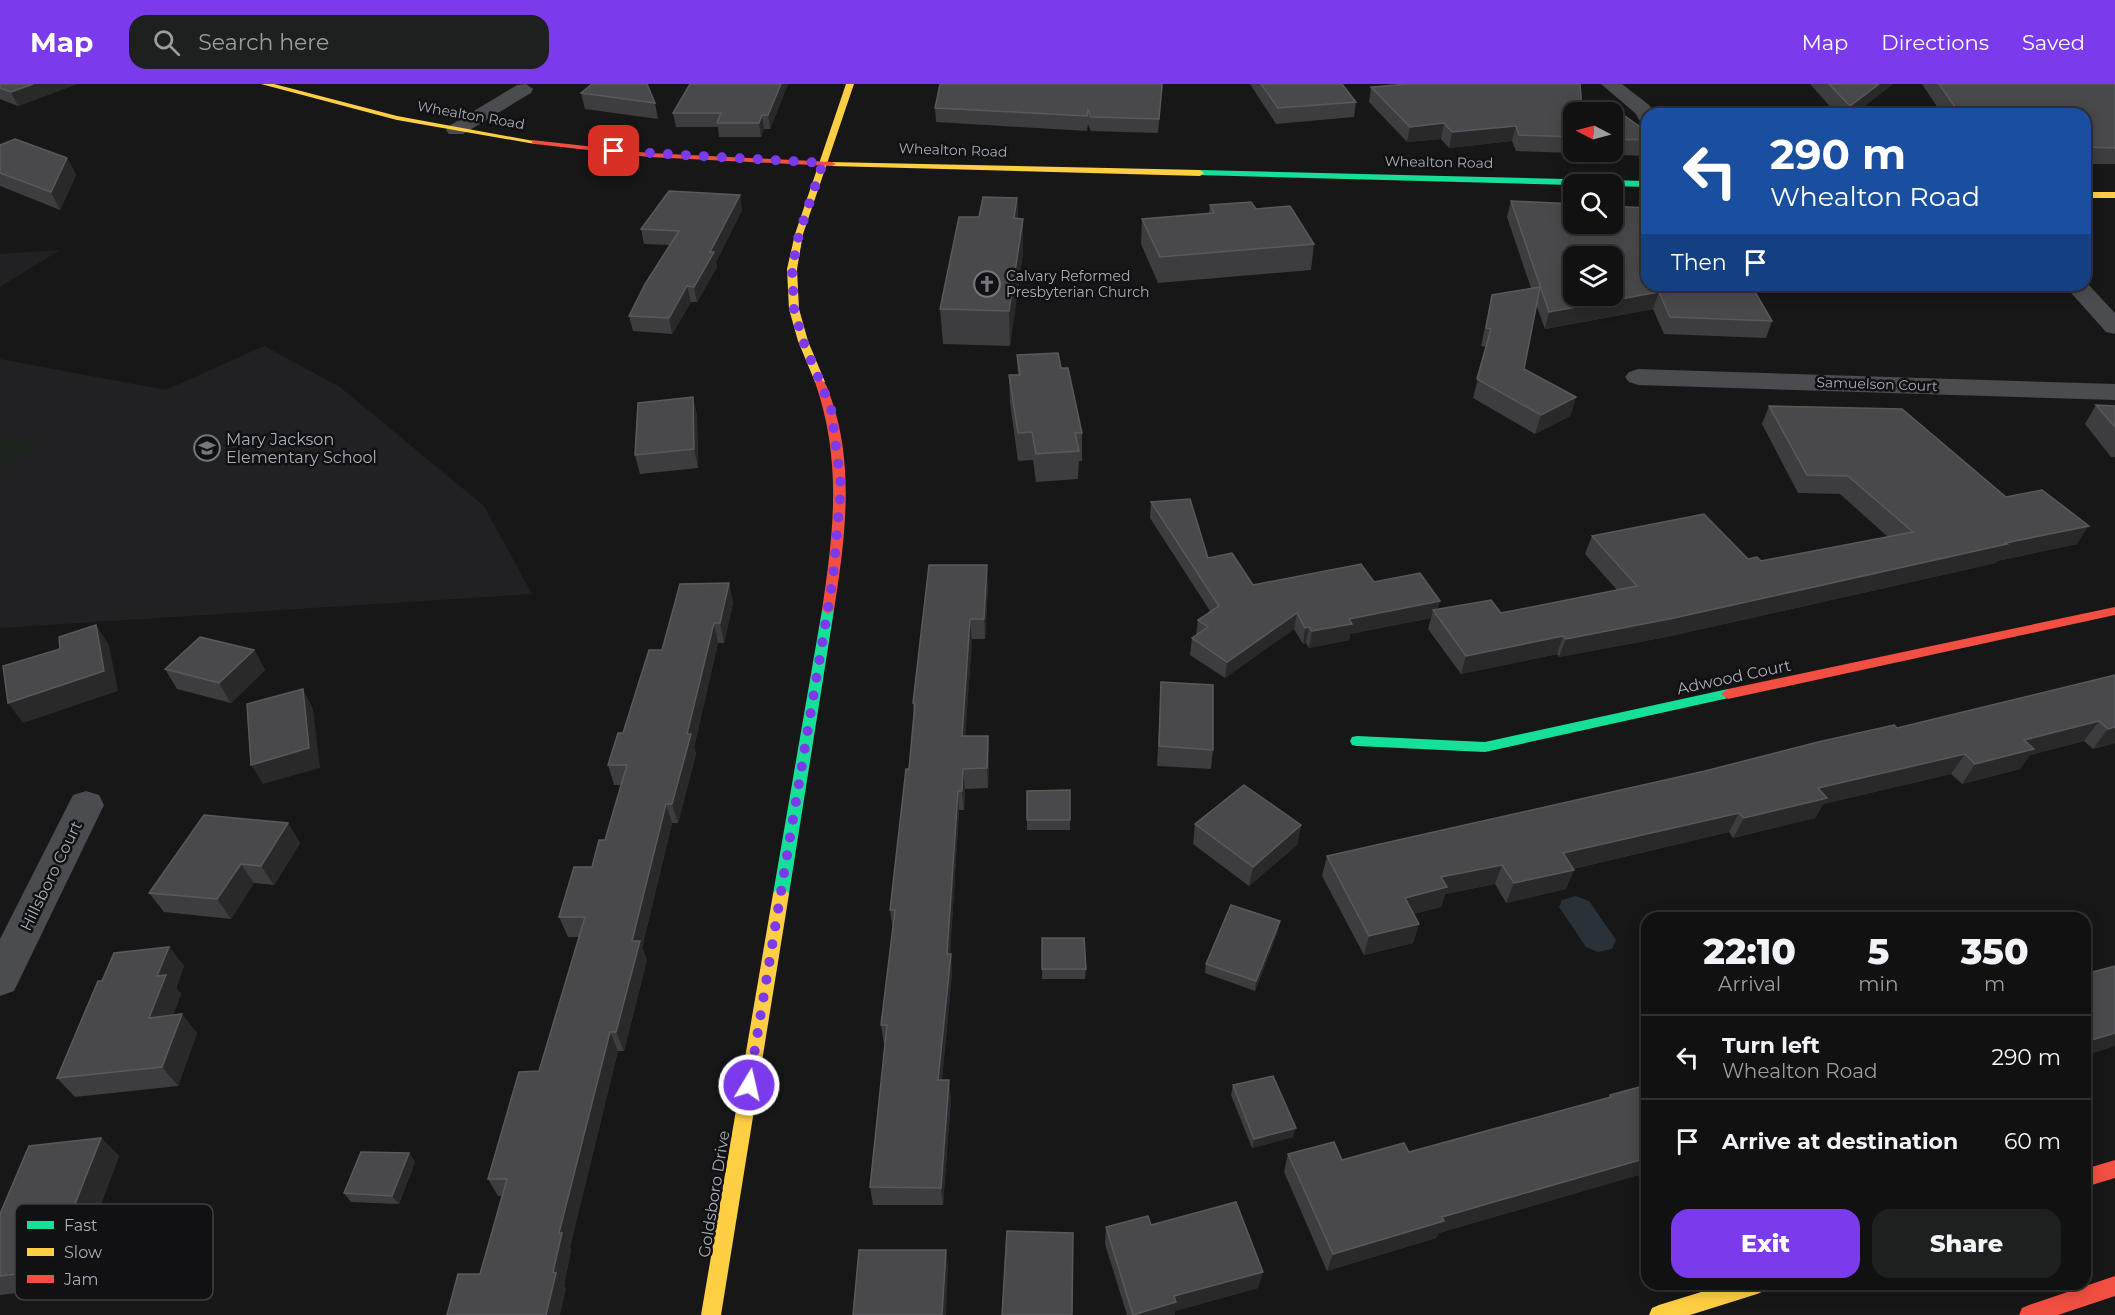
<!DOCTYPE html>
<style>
body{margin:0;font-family:Montserrat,sans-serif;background:#1e1f1f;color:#f1f3f6;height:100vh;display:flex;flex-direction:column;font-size:22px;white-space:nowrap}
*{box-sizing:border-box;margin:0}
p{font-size:20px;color:#9c9d9f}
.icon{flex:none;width:33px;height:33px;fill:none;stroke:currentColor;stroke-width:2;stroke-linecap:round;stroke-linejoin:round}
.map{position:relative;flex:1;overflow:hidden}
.side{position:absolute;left:1641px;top:828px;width:450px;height:378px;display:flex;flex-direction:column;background:#111;border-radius:18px;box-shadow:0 3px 15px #0003,0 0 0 2px #303131}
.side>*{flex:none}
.banner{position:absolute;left:1641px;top:24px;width:450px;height:183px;border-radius:18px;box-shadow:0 3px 15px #0003,0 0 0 2px #303131;background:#1a4fa0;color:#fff;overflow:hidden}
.needle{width:39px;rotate:276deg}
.controls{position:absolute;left:1563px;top:18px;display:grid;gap:12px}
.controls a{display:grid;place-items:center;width:60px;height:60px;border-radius:12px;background:#111;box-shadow:0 3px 15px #0003,0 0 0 2px #303131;font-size:30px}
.pin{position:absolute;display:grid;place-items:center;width:51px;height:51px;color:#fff;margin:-26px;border-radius:12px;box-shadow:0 3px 9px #0006}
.me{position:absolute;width:66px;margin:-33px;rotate:9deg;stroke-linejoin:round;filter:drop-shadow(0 0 4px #0008)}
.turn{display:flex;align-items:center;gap:21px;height:126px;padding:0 30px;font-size:27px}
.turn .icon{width:78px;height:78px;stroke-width:2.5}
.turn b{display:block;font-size:42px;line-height:51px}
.then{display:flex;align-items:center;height:57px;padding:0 30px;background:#0003;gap:12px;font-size:22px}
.eta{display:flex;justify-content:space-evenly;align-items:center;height:102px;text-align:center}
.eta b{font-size:36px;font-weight:800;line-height:42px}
.button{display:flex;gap:12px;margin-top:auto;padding:12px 30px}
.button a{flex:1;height:69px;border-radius:18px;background:#7c3aed;color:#fff;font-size:24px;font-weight:800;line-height:69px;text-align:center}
.button a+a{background:#1e1f1f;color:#f1f3f6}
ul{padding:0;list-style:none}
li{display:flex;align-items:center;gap:18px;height:84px;padding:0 30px;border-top:2px solid #303131}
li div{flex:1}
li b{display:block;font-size:22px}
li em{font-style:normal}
header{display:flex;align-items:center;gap:36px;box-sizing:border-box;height:84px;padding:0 30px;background:#7c3aed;color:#fff}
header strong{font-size:28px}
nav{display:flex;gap:33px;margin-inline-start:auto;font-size:21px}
.search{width:420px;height:54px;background:#1e1f1f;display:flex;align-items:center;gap:15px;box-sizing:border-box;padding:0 21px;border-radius:18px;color:#9c9d9f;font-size:22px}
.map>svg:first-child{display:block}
</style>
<header>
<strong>Map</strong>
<div class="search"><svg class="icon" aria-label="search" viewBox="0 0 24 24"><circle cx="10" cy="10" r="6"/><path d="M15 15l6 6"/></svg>Search here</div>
<nav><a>Map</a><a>Directions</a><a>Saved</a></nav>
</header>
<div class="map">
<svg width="2115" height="1231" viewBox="0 0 2115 1231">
<rect width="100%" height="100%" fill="#171717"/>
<g fill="#212123">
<polygon points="60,166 0,203 0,170"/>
<polygon points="264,262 340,303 484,422 532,510 0,544 0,275 166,306"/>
</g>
<polygon fill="#1d241e" points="0,351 40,359 0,387"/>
<polygon fill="#2a3239" points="1576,812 1589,817 1616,856 1612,865 1598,868 1586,863 1559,823 1562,816"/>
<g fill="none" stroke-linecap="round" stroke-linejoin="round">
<g fill="#4b4c50" fill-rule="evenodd">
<polygon points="526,0 533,5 531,9 463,50 449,50 446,46 449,42 517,1"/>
<polygon points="1601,0 1622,0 1649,21 1655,30 1647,30 1647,39 1640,37 1635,29"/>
<polygon points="2085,197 2115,229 2115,250 2106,248 2064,201 2085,201"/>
<polygon points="1638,285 2115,300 2115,316 1638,301 1629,298 1625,293 1629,288"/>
<polygon points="86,707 99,711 104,721 14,907 0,912 0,855 73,711"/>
</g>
<g fill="#16e098" fill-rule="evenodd">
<polygon points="1200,86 1647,97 1647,103 1197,91 1196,89"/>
<polygon points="828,522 834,526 789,810 786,814 781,816 776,814 773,810 822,526"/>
<polygon points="1728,605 1735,610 1733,613 1485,668 1357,662 1352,661 1350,657 1352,653 1357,652 1485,658"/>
</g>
<g fill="#ffcf43" fill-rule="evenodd">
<polygon points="261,0 274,0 397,32 539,58 535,60 397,36"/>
<polygon points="846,0 854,0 803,150 797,185 799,225 808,257 825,298 820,301 815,298 798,257 789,225 787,185 795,150"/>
<polygon points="829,78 1200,86 1204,89 1200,92 832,82 829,82"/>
<rect x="2085" y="108" width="30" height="6"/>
<polygon points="781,804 786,806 789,810 721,1231 701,1231 773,810 776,806"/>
<polygon points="1727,1200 1767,1200 1764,1207 1757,1210 1690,1231 1649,1231 1652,1224 1659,1221"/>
</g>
<g fill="#f24e42" fill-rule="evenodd">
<polygon points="532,56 649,69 832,78 836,80 832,82 649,73 535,60 532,60"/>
<path d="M820 295C827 298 828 307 831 314 855 382 845 456 834 526L828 530 822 526C834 446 842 376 815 298Z"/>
<polygon points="2115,523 2115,531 1728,615 1721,610 1728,605"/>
<polygon points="2115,1076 2115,1094 2085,1103 2085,1085"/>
<polygon points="2115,1192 2115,1212 2058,1231 2019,1231 2022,1224 2029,1221"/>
</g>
</g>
<g fill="#3d3d3f" fill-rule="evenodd">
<polygon points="0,0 77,0 18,22 0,15"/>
<polygon points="690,0 788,0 770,45 764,45 761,53 719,53 718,43 676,43 673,29"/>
<polygon points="1163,0 1158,49 1091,47 1088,40 1087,47 936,38 935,24"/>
<polygon points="1250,0 1342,0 1356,18 1354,33 1276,40"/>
<path d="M1408 0H1580L1582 24 1615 25 1647 48V72L1516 67 1512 57 1449 64 1441 55 1407 58 1369 18 1371 3ZM1574 28H1612V68H1574Z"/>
<polygon points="1810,0 1893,0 1854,30 1665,30 1666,25 1834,27"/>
<polygon points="1922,0 2115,0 2115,80 2085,80 2085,30 1942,30"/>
<polygon points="581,9 655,19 658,35 585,25"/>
<polygon points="0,61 67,74 76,91 60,126 0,102"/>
<polygon points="740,111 742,126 716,178 717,183 697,218 691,218 672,250 633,247 629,232 670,161 644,160 641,145"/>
<polygon points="1017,114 1018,135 1023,135 1023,168 1010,262 943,260 940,225 979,133"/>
<polygon points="1511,117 1772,237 1766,254 1664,250 1653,225 1545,245 1536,220 1524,285 1576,313 1570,332 1535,350 1473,314 1486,263 1481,262 1492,211 1531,204 1507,133"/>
<polygon points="1210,121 1256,125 1314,160 1311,186 1158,199 1141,160 1142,135 1209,129"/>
<polygon points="1017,271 1061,284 1082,349 1082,377 1079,377 1078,395 1036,398 1033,376 1018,377 1010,319 1009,291 1018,291"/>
<polygon points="693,313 697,332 698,384 640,390 635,371"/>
<polygon points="2096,321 2115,322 2115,373 2111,373 2085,340"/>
<polygon points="1769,322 2006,413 2077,460 1997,477 1996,479 1666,553 1559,573 1557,570 1461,590 1428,545 1431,534 1350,550 1349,556 1309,564 1306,559 1303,560 1294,545 1225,594 1190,571 1192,554 1196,551 1198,536 1210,527 1150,434 1151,418 1208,474 1253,501 1374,498 1438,525 1501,529 1617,506 1585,470 1592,452 1761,477 1888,453 1840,410 1798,409 1762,340"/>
<polygon points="729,499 733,519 724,559 718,559 694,663 696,670 678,739 672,739 642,864 647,876 624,967 618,967 570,1163 571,1166 564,1202 566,1205 480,1190 502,1112 498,1112 488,1095 539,987 579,853 568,853 559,833 592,783 605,756 621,701 614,701 608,681 662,566"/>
<polygon points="988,501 985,555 972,555 965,652 988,652 989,672 988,704 965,705 964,726 959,726 950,870 952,889 942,996 951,1014 943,1121 873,1121 870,1103 885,960 884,960 881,941 893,846 890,826 909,685 914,631 913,619"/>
<polygon points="254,566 265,586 231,619 177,605 165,585"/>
<polygon points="2115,591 2115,659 2093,665 2084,657 2030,671 2020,685 1962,700 1951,690 1823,720 1815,734 1733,754 1729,748 1573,785 1566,805 1506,819 1495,800 1445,810 1441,823 1413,830 1419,840 1413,859 1364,871 1322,792 1327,772 1897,644"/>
<polygon points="1161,598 1213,666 1211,685 1157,682"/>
<polygon points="1070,706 1070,746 1027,746 1027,707"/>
<polygon points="288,739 300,759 274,801 254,799 231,835 164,828 149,809"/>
<polygon points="1195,740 1301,741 1297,761 1249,802 1193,760"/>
<polygon points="1278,847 1255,907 1205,889 1206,880"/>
<polygon points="1042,854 1086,885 1085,895 1042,895"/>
<polygon points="169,863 184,882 176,904 181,910 173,931 197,949 178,1002 75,1013 57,994 102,897"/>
<polygon points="1233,1001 1293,1053 1252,1064 1231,1011"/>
<polygon points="1647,1001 1647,1093 1641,1095 1638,1091 1439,1149 1436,1154 1327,1187 1284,1088 1288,1070 1342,1076 1409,1068 1609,1014 1610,1011"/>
<polygon points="101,1054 119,1072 70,1203 0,1211 0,1130"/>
<polygon points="409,1069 415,1078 399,1120 351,1118 344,1109"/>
<polygon points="1151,1141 1258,1204 1175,1227 1175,1231 1127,1231 1105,1160 1106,1143"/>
</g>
<g fill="#29292a">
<polygon points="33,0 77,0 18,22 11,8"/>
<polygon points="781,0 788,0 770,45 768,31"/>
<polygon points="1162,0 1163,0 1158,49 1159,35"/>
<polygon points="1879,0 1893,0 1854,30 1847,30 1850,22"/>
<polygon points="762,31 764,45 761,53 759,39"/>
<polygon points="1444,39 1441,55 1407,58 1410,43"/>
<polygon points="1516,42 1512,57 1449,64 1452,48"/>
<polygon points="67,74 76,91 60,126 51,108"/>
<polygon points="740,111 742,126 716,178 717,183 697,218 694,203 710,168"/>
<polygon points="1017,114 1018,146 1014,134"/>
<polygon points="1023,135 1023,168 1010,262 1009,227"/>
<polygon points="687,202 691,218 672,250 669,234"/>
<polygon points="1659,208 1653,225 1545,245 1549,228"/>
<polygon points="693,313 697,332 698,384 694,365"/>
<polygon points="1576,313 1570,332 1535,350 1541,331"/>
<polygon points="2089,442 2077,460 1997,477 1996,479 1666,553 1559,573 1566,555 2005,459"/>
<polygon points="987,481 988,501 985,555 984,535"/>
<polygon points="729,499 733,519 724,559 720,539"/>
<polygon points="1440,517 1436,531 1433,526 1431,534 1350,550 1349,556 1309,564 1312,547 1349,535"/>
<polygon points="1297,529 1294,545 1225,594 1227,578"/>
<polygon points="970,535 972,555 964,672 962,652"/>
<polygon points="714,539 718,559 694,663 696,670 678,739 672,720 687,650"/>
<polygon points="96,541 109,561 118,607 23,639 8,619"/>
<polygon points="1309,543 1306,559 1303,560 1305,544"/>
<polygon points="1563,552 1557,570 1461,590 1466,572"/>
<polygon points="254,566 265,586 231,619 219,599"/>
<polygon points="303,605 313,625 320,684 263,700 251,681"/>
<polygon points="2099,637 2084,657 2030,671 2020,685 1962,700 1975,680 2024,656"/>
<polygon points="2115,643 2115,659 2093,665 2108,645"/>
<polygon points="988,652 989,672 988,704 987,684"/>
<polygon points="1965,670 1951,690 1823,720 1815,734 1733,754 1744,734 1818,704"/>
<polygon points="963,685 965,705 964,726 962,707"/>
<polygon points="958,707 959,726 949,889 947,870"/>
<polygon points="666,720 672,739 642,864 647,876 624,967 616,948 632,857"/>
<polygon points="1739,729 1729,748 1555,789 1563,769"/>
<polygon points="288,739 300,759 274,801 261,782"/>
<polygon points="1301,741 1297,761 1249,802 1253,783"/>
<polygon points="241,780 254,799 231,835 217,815"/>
<polygon points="1502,781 1495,800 1445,810 1441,823 1399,834 1405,814 1441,793"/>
<polygon points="1574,786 1566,805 1506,819 1514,799"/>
<polygon points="1280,837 1278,847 1255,907 1256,897"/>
<polygon points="1419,840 1413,859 1364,871 1369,852"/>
<polygon points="169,863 184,882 176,904 181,910 165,952 149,934 157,892"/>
<polygon points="951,870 952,889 940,1014 938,996"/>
<polygon points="182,930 197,949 178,1002 162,983"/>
<polygon points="610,948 618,967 570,1163 571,1166 564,1202 566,1205 560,1231 546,1231 559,1149"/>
<polygon points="2115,949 2115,962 2085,972 2085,958"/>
<polygon points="949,996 951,1014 943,1121 941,1104"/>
<polygon points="1296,1044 1293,1053 1252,1064 1254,1055"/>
<polygon points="101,1054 119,1072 70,1203 49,1186"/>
<polygon points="409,1069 415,1078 399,1120 392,1112"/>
<polygon points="1647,1074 1647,1078 1638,1091 1439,1149 1436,1154 1327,1187 1333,1170 1442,1133"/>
<polygon points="1647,1085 1647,1093 1641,1095"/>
<polygon points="946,1166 948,1182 946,1231 942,1231"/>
<polygon points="1263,1188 1258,1204 1175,1227 1175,1231 1133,1231 1174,1212"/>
</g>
<g fill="#49494c" stroke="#58595d" stroke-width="1.5" fill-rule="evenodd">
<polygon points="0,0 33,0 11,8 0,4"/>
<polygon points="592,0 647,0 655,19 581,9"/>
<polygon points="690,0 781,0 768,31 762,31 759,39 717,39 721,29 673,29"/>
<polygon points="940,0 1162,0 1159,35 1091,33 1088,26 1087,32 935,24"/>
<polygon points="1261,0 1342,0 1356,18 1278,24"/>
<polygon points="1408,0 1580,0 1582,24 1615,25 1647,48 1647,56 1612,55 1612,28 1574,28 1574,53 1519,51 1516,42 1452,48 1444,39 1410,43 1371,3"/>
<polygon points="1829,0 1879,0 1850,22"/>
<polygon points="1939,0 2115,0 2115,64 2085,63 2085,30 1960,30"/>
<polygon points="1666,25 1844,27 1840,30 1666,30"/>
<polygon points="15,55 67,74 51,108 0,89 0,61"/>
<polygon points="669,107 740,111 710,168 714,168 694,203 687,202 669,234 629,232 645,200 679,147 641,145"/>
<polygon points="983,113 1017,114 1014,134 1023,135 1009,227 940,225 959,133 979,133"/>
<path d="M1511 117 1574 120V140H1612V122L1647 124V201H1751L1772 237 1670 233 1659 208 1549 228ZM1574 172H1612V212H1574Z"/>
<polygon points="1251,118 1256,125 1290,122 1314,160 1160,173 1142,135 1214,129 1210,121"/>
<polygon points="1540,203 1524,285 1576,313 1541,331 1477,295 1491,245 1486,244 1492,211"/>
<polygon points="1058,269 1061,284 1068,284 1082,349 1075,349 1079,367 1036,370 1032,348 1018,349 1009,291 1020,291 1017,271"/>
<polygon points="693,313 694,365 635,371 638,319"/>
<polygon points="2096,321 2115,322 2115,343"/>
<polygon points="1769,322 1902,325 2006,413 2042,406 2089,442 2005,459 2007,460 1674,534 1566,555 1563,552 1466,572 1433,526 1491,516 1501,529 1637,502 1592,452 1704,430 1748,475 1757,473 1761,477 1913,448 1848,392 1807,391"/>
<polygon points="1190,415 1208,474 1232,469 1253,501 1361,480 1374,498 1420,489 1440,517 1349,535 1352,540 1312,547 1309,543 1305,544 1297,529 1227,578 1192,554 1208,543 1198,536 1219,522 1151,418"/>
<polygon points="929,481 987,481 984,535 970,535 962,652 988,652 987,684 963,685 962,707 958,707 947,870 951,870 938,996 949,996 941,1104 870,1103 887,941 881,941 895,826 890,826 906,685 909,685 915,619 913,619"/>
<polygon points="729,499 720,539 714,539 687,650 691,650 672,720 666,720 632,857 640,857 616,948 610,948 559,1149 562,1149 553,1188 556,1189 546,1231 447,1231 458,1190 480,1190 507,1095 488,1095 519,988 539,987 585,833 559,833 574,783 592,783 599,756 605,756 627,681 608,681 618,649 623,649 649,566 662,566 680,500"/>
<polygon points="96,541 104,587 8,619 3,582 60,565 59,553"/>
<polygon points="200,553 254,566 219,599 165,585"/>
<polygon points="2115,591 2115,643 2108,645 2099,637 2024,656 2034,665 1975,680 1965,670 1818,704 1827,714 1744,734 1739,729 1563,769 1574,786 1514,799 1502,781 1441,793 1447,803 1405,814 1419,840 1369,852 1327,772 1705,687 1818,658 1894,641 1897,644"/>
<polygon points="1161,598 1213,601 1213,666 1159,662"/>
<polygon points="303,605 309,664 251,681 247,620"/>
<polygon points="1244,701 1301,741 1253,783 1195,740"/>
<polygon points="1070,706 1070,736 1027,736 1027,707"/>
<polygon points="204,731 288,739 261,782 241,780 217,815 149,809"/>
<polygon points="1231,821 1280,837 1256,897 1206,880"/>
<polygon points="1042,854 1084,854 1086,885 1042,885"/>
<polygon points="169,863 157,892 166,891 149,934 182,930 162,983 57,994 98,897 102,897 114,869"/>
<polygon points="2115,882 2115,949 2085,958 2085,890"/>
<polygon points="1273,992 1296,1044 1254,1055 1233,1001"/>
<polygon points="1647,1001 1647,1074 1442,1133 1444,1137 1333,1170 1288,1070 1334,1058 1342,1076 1404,1059 1409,1068 1611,1013 1610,1011"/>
<polygon points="101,1054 49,1186 0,1192 0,1130 29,1062"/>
<polygon points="361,1068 409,1069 392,1112 344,1109"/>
<polygon points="1236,1118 1263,1188 1174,1212 1176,1218 1133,1231 1106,1143 1148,1132 1151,1141"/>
<polygon points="1007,1147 1073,1149 1072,1231 1002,1231"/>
<polygon points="859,1166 946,1166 942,1231 853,1231"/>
</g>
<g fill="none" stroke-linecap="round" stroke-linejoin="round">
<polyline stroke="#7c3aed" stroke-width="10" stroke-dasharray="0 18" points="614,67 823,79 799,150 792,185 794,225 803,257 831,324 841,402 833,494 749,1001"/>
</g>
<defs>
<g id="church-ring" transform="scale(1.35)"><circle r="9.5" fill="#111113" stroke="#757880" stroke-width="1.5"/><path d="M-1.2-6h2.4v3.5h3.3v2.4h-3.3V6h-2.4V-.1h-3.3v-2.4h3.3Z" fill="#757880"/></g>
<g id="school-ring" transform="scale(1.35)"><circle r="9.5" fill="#111113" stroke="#757880" stroke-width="1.5"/><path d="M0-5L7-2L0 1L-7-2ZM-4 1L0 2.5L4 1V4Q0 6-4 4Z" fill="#757880"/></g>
</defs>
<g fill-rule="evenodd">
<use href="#church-ring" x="987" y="200"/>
<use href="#school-ring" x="207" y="364"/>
</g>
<g text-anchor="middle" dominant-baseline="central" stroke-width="5" stroke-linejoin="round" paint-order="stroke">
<g font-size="14" fill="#a8adb8" stroke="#111113">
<text transform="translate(471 31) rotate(10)">Whealton Road</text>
<text transform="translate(953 66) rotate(2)">Whealton Road</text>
<text transform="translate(1439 78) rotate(1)">Whealton Road</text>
<text transform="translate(1877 300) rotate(2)">Samuelson Court</text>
</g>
<g font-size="14" fill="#a8adb8" stroke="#111113" text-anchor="start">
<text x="1006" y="192">Calvary Reformed<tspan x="1006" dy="16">Presbyterian Church</tspan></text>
</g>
<g font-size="16" fill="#a8adb8" stroke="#111113" text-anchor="start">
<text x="226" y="355">Mary Jackson<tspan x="226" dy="18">Elementary School</tspan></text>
</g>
<g font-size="16" fill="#a8adb8" stroke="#111113">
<text transform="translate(1734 593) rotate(-12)">Adwood Court</text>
<text transform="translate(51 792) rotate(-64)">Hillsboro Court</text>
<text transform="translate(714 1110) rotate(-81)">Goldsboro Drive</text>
</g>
</g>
<rect x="15" y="1120" width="198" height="96" rx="9" fill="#111113" stroke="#3e4045" stroke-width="1.5"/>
<rect x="27" y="1137" width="27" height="8" fill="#16e098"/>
<rect x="27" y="1164" width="27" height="8" fill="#ffcf43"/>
<rect x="27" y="1191" width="27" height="8" fill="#f24e42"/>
<g font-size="16" fill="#a8adb8">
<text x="64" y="1147">Fast</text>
<text x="64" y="1174">Slow</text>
<text x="64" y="1201">Jam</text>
</g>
</svg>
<div class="controls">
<a><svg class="needle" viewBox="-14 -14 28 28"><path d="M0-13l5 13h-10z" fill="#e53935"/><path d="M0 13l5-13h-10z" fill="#9c9d9f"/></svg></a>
<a><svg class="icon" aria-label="search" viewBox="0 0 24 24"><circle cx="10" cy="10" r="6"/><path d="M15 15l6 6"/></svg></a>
<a><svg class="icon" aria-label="layers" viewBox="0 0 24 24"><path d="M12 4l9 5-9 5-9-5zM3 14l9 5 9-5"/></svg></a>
</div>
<div class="pin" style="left:614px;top:67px;background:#d93025"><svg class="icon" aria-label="arrive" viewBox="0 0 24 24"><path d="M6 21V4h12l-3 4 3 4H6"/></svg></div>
<svg class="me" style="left:749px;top:1001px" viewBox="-20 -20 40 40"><circle r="17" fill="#7c3aed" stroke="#fff" stroke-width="3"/><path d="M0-11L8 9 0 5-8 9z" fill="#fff"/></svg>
<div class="banner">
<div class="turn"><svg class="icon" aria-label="left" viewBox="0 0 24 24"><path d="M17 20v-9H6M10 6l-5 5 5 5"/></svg><div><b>290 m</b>Whealton Road</div></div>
<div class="then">Then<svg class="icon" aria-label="arrive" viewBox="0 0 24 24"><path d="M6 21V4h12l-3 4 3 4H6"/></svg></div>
</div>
<section class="side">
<div class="eta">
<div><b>22:10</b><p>Arrival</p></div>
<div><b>5</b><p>min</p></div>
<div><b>350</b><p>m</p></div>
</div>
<ul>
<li><svg class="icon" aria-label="left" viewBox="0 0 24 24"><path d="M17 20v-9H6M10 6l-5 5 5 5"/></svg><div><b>Turn left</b><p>Whealton Road</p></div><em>290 m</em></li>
<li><svg class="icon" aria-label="arrive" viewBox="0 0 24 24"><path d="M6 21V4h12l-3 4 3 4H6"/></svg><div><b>Arrive at destination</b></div><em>60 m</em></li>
</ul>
<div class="button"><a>Exit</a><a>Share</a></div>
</section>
</div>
